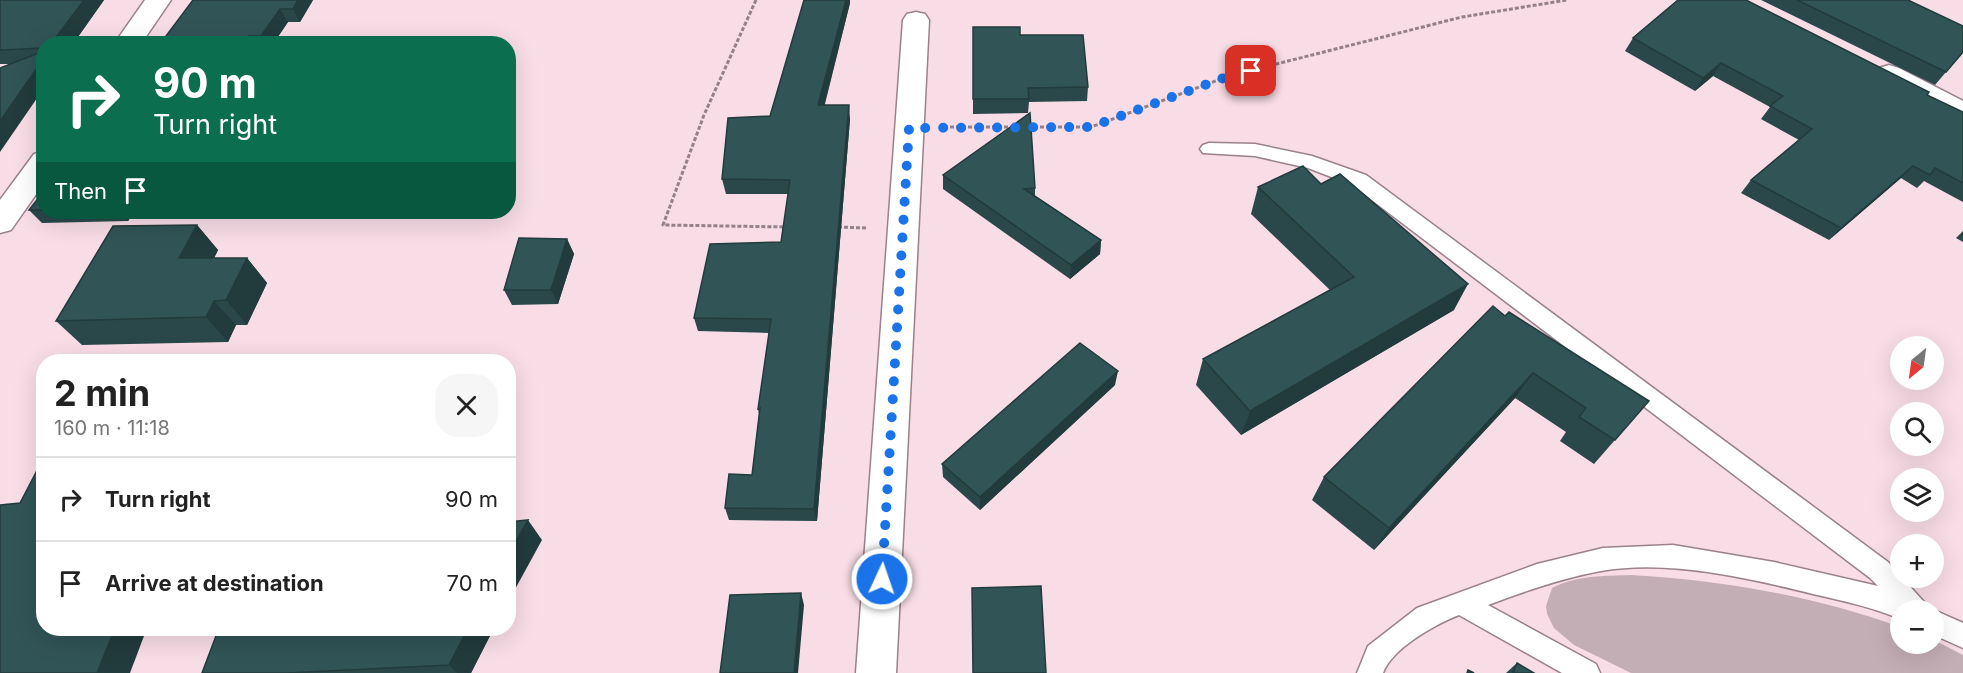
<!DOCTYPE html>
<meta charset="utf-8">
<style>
body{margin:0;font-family:Inter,sans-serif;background:#f6f6f6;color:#222;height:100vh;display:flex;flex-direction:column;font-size:22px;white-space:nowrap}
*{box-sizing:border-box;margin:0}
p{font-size:20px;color:#767676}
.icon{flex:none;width:33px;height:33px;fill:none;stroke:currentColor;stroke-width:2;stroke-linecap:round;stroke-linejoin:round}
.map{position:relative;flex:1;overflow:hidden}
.details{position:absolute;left:36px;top:354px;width:480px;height:282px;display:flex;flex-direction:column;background:#fff;border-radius:24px;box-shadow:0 6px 24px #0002}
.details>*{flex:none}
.banner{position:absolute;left:36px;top:36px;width:480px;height:183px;border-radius:24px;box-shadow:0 6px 24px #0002;background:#0b6e4f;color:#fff;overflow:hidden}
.needle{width:39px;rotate:209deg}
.controls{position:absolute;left:1890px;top:336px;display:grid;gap:12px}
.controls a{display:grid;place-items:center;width:54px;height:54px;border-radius:50%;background:#fff;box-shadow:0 6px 24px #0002;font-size:30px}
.pin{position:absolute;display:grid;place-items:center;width:51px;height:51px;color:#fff;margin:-26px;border-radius:12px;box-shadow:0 3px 9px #0006}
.me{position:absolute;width:66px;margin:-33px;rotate:3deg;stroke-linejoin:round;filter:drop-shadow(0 0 4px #0008)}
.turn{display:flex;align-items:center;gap:21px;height:126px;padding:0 18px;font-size:27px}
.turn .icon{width:78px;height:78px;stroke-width:2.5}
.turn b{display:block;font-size:42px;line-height:51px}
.then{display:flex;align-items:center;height:57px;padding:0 18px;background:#0003;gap:12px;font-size:22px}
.round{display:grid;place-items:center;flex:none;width:63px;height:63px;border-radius:24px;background:#f6f6f6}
.headline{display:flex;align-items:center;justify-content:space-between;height:102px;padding:0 18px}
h1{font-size:36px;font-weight:700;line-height:45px}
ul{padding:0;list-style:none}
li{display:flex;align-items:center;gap:18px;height:84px;padding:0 18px;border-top:2px solid #e0e0e0}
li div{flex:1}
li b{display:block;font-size:22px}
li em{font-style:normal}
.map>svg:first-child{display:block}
</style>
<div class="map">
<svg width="1963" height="673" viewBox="0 0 1963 673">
<rect width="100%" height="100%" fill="#f8dce6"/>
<path fill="#c4aeb6" d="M1631 575C1722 580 1814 596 1900 627V644H1934V640L1963 655V673H1631L1574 645 1554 628 1547 614 1546 606 1552 588C1577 575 1604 576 1631 575Z"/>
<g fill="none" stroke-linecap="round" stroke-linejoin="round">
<g stroke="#9a818b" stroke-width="3">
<g id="service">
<path d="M1209 143 1255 144 1312 156 1366 175 1888 562 1924 602 1927 610H1900V619C1872 607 1843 601 1813 594 1749 578 1667 559 1601 571 1562 578 1525 591 1488 605L1596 664 1600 673H1562L1459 615C1436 624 1392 648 1383 673H1357L1368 646 1417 608 1537 564 1603 548 1673 545 1774 562 1878 586 1870 578 1352 185 1308 168 1255 156 1203 153 1200 149 1203 145Z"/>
<polygon points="1933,610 1934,610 1963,623 1963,648 1934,635"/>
</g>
</g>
<g stroke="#9a818b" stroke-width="3">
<g id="minor">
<polygon points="145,0 171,0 141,44 114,44"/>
<polygon points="916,12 925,14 929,20 896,673 856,673 903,20 907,14"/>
<polygon points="1889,65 1899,68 1963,101 1963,122 1953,120 1879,80 1875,74 1879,68"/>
<polygon points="44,151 44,183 11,230 0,233 0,200 34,154"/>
</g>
</g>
<g stroke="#958189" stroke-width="3" stroke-dasharray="4 2" stroke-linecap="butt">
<polyline points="756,0 704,115 663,225 788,227"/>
<polyline points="944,127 1014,127"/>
<polyline points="1028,127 1091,127 1229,76 1462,17 1567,0"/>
<polyline points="838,227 866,228"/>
</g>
<use href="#service" fill="#fff" fill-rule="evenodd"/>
<use href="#minor" fill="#fff" fill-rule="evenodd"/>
</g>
<g fill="#2a484a">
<polygon points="0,0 104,0 73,44 44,44 44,88 9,64 0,64"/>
<polygon points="313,0 300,22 288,22 273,44 160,44"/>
<polygon points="1761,0 1908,0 1963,52 1935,85"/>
<polygon points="850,3 824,105 850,119 817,521 729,520 725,508 752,475 759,414 758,409 769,333 698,331 694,318 781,242 788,194 726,194 722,179 770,116"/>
<polygon points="973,27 1020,35 1088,87 1087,101 1029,102 1028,113 973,114"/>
<polygon points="1633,38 1927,95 1963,112 1963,202 1924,181 1917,188 1901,178 1829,240 1741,193 1751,180 1799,140 1761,119 1770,107 1713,76 1695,91 1625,51"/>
<polygon points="943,175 1035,188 1035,196 1101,240 1100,254 1070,279 943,189"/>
<polygon points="1258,187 1454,310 1241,435 1196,385 1203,359 1330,290 1251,214"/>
<polygon points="44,191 44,212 134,212 128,221 42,223 29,210"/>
<polygon points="197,225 218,250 214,258 247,258 267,283 247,325 236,325 228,342 82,345 56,321"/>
<polygon points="1963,231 1963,242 1956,238"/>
<polygon points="567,239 574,254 558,304 512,305 504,290"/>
<polygon points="1505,316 1649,401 1594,464 1560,441 1566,432 1515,398 1374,550 1312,500 1324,477"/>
<polygon points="1115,385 980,510 943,477 942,464"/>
<polygon points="219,628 494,628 471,673 202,673"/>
<polygon points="1517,663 1534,673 1506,673"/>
</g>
<g fill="#223b3c">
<polygon points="84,0 104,0 73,44 51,44"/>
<polygon points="298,0 313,0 300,22 293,9"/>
<polygon points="846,0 850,0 850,3 821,120 818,105"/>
<polygon points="280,9 288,22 273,44 266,44 261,36"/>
<polygon points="249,36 254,44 244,44"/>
<polygon points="44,58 44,88 0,152 0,121"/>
<polygon points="1721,63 1713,76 1695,91 1703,78"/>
<polygon points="849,105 850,119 817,521 814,509"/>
<polygon points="1913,166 1901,178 1829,240 1841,228"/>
<polygon points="119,212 134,212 128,221"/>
<polygon points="197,225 218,250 202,283 179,258"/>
<polygon points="567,239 574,254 558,304 551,290"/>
<polygon points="1101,240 1100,254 1070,279 1071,265"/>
<polygon points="247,258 267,283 247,325 226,300"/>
<polygon points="1468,284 1454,310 1241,435 1250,411"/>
<polygon points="214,301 236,325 228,342 206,317"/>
<polygon points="1118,371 1115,385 980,510 980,497"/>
<polygon points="1533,373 1515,398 1374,550 1389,528"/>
<polygon points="528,520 542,540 508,602 508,555"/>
<polygon points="801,593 804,605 798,673 794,673"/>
<polygon points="115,628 147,628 130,673 97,673"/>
<polygon points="468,628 494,628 471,673 457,673 449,665"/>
</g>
<g fill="#315456" stroke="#223b3c" stroke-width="1.5">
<polygon points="0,0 84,0 51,44 44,44 44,48 0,50"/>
<polygon points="193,0 298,0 293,9 280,9 261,36 249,36 244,44 160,44"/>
<polygon points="804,0 846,0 818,105 849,105 814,509 725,508 729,474 752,475 760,408 758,409 771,319 694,318 710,244 781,242 790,180 722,179 728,118 770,116"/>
<polygon points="1678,0 1746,0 1929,92 1927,95 1963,112 1963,183 1935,168 1930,175 1913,166 1841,228 1751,180 1812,129 1770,106 1783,96 1721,63 1703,78 1633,38"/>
<polygon points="1797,0 1908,0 1963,26 1963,52 1946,72"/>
<polygon points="973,27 1020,27 1020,35 1083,35 1088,87 1028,88 1029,99 973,99"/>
<polygon points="44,51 44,58 0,121 0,68"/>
<polygon points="1030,113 1035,188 1024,189 1101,240 1071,265 943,175"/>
<polygon points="1303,166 1321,184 1340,174 1468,284 1250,411 1203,359 1354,277 1258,187"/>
<polygon points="44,191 44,210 29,210"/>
<polygon points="197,225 179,258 247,258 226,300 214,301 206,317 56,321 113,226"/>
<polygon points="519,238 567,239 551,290 504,290"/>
<polygon points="1493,306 1505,316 1509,312 1649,401 1615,440 1579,417 1586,408 1533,373 1389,528 1324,477"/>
<polygon points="1080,343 1118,371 980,497 942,464"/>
<polygon points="44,457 44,628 115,628 97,673 0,673 0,505 20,503"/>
<polygon points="528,520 508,555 508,522"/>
<polygon points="1041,586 1046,673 973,673 972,588"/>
<polygon points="801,593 794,673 720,673 730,595"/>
<polygon points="219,628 468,628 449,665 287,673 202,673"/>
<polygon points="1517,663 1534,673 1513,673"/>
<polygon points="1468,670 1474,673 1467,673"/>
</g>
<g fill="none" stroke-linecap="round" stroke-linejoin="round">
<polyline stroke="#1a73e8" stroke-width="10" stroke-dasharray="0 18" points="882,579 909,128 1091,127 1229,76 1251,71"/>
</g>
</svg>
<div class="controls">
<a><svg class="needle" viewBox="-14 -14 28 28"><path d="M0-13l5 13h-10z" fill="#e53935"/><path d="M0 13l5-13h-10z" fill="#767676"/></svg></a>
<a><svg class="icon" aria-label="search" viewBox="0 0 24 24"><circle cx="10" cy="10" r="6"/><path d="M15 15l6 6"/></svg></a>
<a><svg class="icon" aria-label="layers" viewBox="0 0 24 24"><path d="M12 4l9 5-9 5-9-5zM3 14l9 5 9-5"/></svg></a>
<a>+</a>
<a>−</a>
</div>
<div class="pin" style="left:1251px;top:71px;background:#d93025"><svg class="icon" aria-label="arrive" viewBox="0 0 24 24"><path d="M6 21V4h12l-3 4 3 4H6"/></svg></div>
<svg class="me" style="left:882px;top:579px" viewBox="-20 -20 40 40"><circle r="17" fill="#1a73e8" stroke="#fff" stroke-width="3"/><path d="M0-11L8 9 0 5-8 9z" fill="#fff"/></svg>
<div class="banner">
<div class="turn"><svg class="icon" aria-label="right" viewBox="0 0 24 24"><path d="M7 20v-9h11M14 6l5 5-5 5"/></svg><div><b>90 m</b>Turn right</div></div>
<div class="then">Then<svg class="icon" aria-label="arrive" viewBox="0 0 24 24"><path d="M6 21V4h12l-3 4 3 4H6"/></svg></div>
</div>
<section class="details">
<div class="headline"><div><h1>2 min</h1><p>160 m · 11:18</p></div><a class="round"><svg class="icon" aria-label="close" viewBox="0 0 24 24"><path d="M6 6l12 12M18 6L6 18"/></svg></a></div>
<ul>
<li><svg class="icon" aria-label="right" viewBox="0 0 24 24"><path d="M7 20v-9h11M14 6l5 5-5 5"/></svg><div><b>Turn right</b></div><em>90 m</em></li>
<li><svg class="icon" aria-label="arrive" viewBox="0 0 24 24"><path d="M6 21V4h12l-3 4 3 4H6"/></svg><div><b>Arrive at destination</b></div><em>70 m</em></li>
</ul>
</section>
</div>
